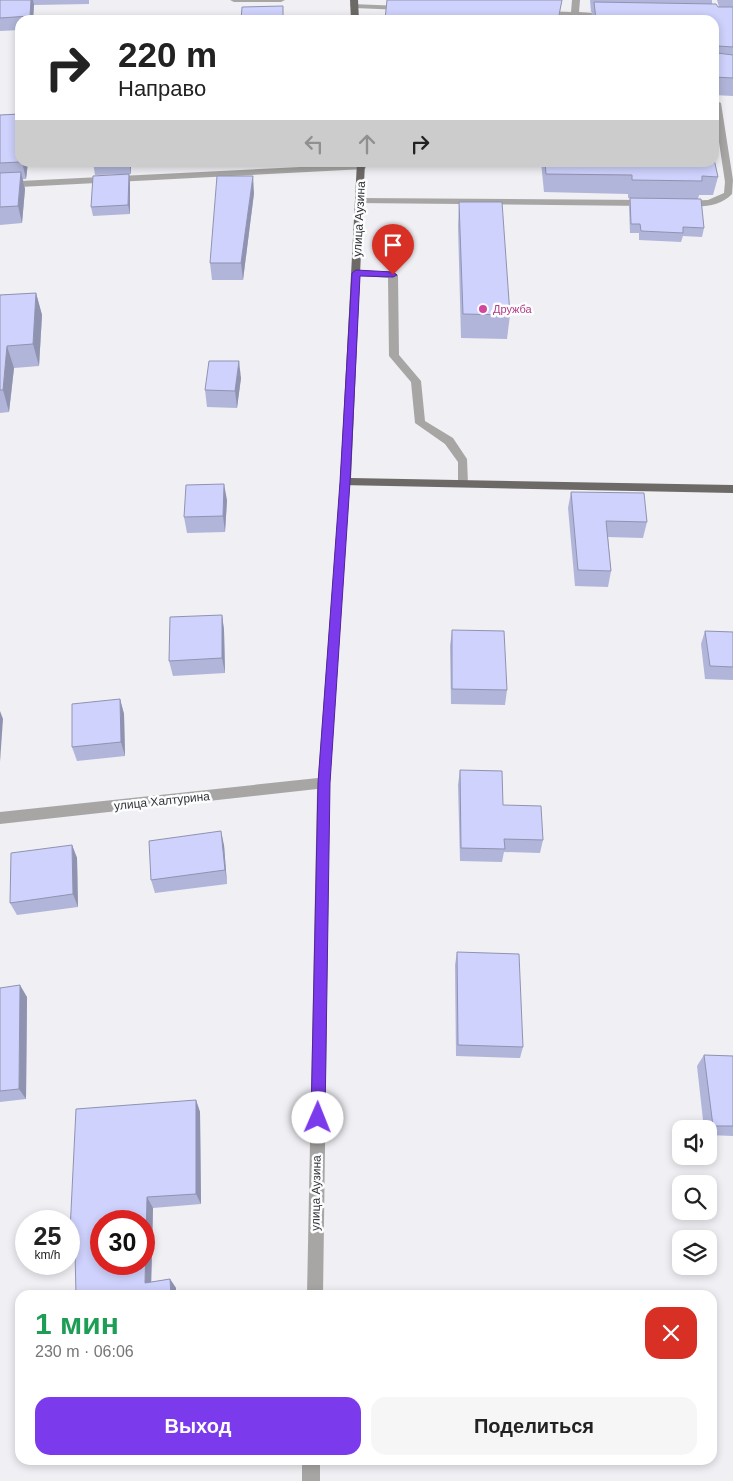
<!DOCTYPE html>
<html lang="ru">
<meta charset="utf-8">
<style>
body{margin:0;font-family:Helvetica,sans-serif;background:#f6f6f6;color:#222;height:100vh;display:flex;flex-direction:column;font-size:19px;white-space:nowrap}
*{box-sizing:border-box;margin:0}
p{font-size:16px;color:#767676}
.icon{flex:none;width:28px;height:28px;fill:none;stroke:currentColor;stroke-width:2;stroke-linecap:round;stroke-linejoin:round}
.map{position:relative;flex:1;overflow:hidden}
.sheet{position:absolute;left:15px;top:1290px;width:702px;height:175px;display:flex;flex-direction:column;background:#fff;border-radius:15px;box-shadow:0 2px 8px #0003}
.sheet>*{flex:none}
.banner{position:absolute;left:15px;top:15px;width:704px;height:152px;border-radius:15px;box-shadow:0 2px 8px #0003;background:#fff;color:#222;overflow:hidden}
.tools{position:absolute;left:672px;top:1120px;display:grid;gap:10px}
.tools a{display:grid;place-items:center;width:45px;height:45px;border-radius:10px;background:#fff;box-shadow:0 2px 8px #0003;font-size:25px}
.speed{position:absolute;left:15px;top:1210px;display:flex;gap:10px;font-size:25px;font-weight:700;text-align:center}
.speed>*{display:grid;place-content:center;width:65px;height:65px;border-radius:50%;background:#fff;box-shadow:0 2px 8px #0003;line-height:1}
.speed small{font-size:12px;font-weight:400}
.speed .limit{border:8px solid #d22;background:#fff;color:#111}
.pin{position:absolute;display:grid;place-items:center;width:42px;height:42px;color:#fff;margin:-51px -21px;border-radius:50% 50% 50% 0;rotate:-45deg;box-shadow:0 0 5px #0007}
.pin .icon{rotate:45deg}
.me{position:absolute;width:55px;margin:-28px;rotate:1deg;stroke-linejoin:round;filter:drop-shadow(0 0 4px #0008)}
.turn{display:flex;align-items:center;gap:18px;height:105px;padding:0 20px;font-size:22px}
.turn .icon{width:65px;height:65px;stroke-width:2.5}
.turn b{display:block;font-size:35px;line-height:42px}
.lanes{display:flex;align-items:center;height:48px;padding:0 20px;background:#0003;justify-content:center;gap:25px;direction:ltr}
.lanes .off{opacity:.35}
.round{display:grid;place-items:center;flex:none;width:52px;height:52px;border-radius:15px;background:#f6f6f6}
.headline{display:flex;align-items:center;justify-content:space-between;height:85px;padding:0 20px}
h1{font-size:30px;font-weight:700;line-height:38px;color:#1e9e55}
.primary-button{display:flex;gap:10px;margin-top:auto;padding:10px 20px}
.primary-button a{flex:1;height:58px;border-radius:15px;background:#7c3aed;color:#fff;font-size:20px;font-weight:700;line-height:58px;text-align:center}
.primary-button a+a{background:#f6f6f6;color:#222}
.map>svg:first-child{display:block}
</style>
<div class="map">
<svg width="733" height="1481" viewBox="0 0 733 1481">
<rect width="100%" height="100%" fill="#efeff4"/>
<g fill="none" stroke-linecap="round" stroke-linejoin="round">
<g fill="#a8a6a5" fill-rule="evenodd">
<polygon points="230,0 285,0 281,2 234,2"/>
<polygon points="572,0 580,0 579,12 609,14 613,16 609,18 544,15 540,13 544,11 571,12"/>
<polygon points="351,4 402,6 406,8 402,10 354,8 350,6"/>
<path d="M717 101 721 103 733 180 732 194C720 207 699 208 682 205V201L708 200 724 193 725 182 714 109V102Z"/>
<polygon points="362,164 366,167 365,169 0,188 0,182"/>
<polygon points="360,198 645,200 649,203 645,206 357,203 356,201"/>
<polygon points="356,270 393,272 398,275 399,355 421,381 425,421 453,438 467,459 468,484 467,487 459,487 458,484 458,462 445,444 415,423 411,382 389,356 388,278 353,275 353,271"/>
<polygon points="345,478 350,482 330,783 323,1295 307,1295 317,789 0,824 0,812 318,778 340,482"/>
<rect x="302" y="1460" width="18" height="21"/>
</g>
<g fill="#6d6967" fill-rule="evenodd">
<polygon points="350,0 358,0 359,20 351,20"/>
<polygon points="357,162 365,162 351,478 733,485 733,493 341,485 340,482"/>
</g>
</g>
<g fill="#b1b5d9">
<polygon points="0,0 89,0 89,4 34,5 33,20 20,20 20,30 0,31"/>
<polygon points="590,0 712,0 712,4 718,7 719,7 717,0 733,0 733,96 714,95 714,20 591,20 592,12 591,12"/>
<polygon points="20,114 20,162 28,162 26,179 23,179 25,189 22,223 0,225 0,115"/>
<polygon points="93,162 131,162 131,174 95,175"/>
<polygon points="541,162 714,162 718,177 713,195 699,195 698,199 704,228 702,237 683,236 681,242 639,240 639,233 630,233 629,207 630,198 645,199 628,198 628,194 544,192"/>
<polygon points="129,174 130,183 130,214 93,216 91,207"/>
<polygon points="254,193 243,280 212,280 210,263"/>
<polygon points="459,202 510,315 507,339 461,338 458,226"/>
<polygon points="36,293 42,315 39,366 14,368 9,412 0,413 0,295"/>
<polygon points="241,378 237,408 207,407 205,390"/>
<polygon points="571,492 647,522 643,538 608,537 611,571 608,587 575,586 568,508"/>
<polygon points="227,500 225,532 187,533 184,517"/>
<polygon points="222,615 224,630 225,673 173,676 169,661"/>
<polygon points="452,630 507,690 505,705 451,704 450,646"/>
<polygon points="705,631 733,632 733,680 705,679 701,644"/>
<polygon points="120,699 124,714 125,756 77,761 72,747"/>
<polygon points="460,770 503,805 543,840 540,853 504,852 502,862 460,861 458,785"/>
<polygon points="72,845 77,858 78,907 17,915 10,903"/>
<polygon points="224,845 227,884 155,893 151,880"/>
<polygon points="457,952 523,1047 520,1058 456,1056 455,965"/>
<polygon points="0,988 27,997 26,1099 0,1102"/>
<polygon points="704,1055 733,1056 733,1136 709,1135 709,1129 704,1129 697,1066"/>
<polygon points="196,1100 200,1112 201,1204 153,1208 151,1282 170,1279 176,1288 176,1295 76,1260 69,1253"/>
</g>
<g fill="#9093b0">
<polygon points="31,0 33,0 34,5 33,20 31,20 30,16"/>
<polygon points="22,162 28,162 26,179"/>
<polygon points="129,162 131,162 131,174"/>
<polygon points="21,172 25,189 22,223 18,206"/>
<polygon points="129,174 130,183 130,214 128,205"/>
<polygon points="253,176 254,193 243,280 241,263"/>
<polygon points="36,293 42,315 39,366 33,344"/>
<polygon points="7,346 14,368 9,412 3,390"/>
<polygon points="239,361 241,378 237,408 235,391"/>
<polygon points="224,484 227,500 225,532 223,516"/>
<polygon points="222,615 224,630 225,673 222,658"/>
<polygon points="120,699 124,714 125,756 121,742"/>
<polygon points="0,711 3,719 0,762"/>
<polygon points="221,831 224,845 227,884 225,870"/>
<polygon points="72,845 77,858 78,907 73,894"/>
<polygon points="20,985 27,997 26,1099 19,1089"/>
<polygon points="196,1100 200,1112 201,1204 196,1194"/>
<polygon points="147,1197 153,1208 151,1291 145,1283"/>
<polygon points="170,1279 176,1288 176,1295 171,1295"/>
</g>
<g fill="#ced2fc" stroke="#9093b0" fill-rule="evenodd">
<polygon points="0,0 31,0 30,16 0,18"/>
<polygon points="387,0 562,0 558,20 385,20"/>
<polygon points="594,2 716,4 718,7 733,7 733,47 718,46 716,48 717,53 733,55 733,78 714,77 714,20 596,20"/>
<polygon points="283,6 283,20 241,20 242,7"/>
<polygon points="20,114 20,162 0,163 0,115"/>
<polygon points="714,159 718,177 702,176 702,181 632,180 632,175 546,174 545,162 714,162"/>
<polygon points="21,172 18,206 0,207 0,173"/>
<polygon points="129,174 128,205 91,207 93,176"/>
<polygon points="217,176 253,176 241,263 210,263"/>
<polygon points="630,198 701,199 704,228 683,227 683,233 641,231 640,224 631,224"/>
<polygon points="459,202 502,202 510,315 463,314"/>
<polygon points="36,293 33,344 7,346 3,390 0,390 0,295"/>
<polygon points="209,361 239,361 235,391 205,390"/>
<polygon points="224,484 223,516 184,517 186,485"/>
<polygon points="571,492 644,493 647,522 606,521 611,571 578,570"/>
<polygon points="222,615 222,658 169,661 170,617"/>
<polygon points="452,630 504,631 507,690 452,689"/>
<polygon points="705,631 733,632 733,667 710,666"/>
<polygon points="120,699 121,742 72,747 72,704"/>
<polygon points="460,770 502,771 503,805 541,806 543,840 504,839 505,849 461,848"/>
<polygon points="221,831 225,870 151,880 149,841"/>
<polygon points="72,845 73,894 10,903 11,853"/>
<polygon points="457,952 519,954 523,1047 458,1045"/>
<polygon points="20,985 19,1089 0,1091 0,988"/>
<polygon points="704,1055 733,1056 733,1126 713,1126"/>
<path d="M196 1100V1194L147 1197 145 1283 170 1279 171 1295H76L75 1252H69L76 1109ZM101 1221H144V1264H101Z"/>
<polygon points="475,1294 517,1295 475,1295"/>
</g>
<polygon fill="#7c3aed" stroke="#51269a" points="356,270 393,272 397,275 393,277 360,276 350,482 330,783 325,1118 323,1123 318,1125 313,1123 311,1118 318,783 340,482 352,273"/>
<circle fill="#d1479c" stroke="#fcfdfe" stroke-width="2" cx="483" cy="309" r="5"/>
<g text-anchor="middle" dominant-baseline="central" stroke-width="5" stroke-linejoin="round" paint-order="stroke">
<g font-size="11" fill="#b23c85" stroke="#fcfdfe" text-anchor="start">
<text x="493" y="309">Дружба</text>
</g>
<g font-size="12" fill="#343436" stroke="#fcfdfe">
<text transform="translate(359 219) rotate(-87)">улица Аузина</text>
<text transform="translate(162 801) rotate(-6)">улица Халтурина</text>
<text transform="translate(316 1193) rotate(-89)">улица Аузина</text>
</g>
</g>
</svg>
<div class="tools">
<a><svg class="icon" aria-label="sound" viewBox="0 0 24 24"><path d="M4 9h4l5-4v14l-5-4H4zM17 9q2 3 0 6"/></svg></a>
<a><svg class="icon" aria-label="search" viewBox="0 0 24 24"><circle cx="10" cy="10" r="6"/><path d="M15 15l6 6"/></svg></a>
<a><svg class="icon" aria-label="layers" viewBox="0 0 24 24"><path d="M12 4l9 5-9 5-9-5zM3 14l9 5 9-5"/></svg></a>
</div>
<div class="speed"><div>25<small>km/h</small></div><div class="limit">30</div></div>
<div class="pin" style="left:393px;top:275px;background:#d93025"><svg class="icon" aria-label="arrive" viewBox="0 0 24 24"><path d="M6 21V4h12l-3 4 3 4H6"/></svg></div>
<svg class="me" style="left:318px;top:1118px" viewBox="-20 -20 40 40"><circle r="19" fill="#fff"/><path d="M0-13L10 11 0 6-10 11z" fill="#7c3aed"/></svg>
<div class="banner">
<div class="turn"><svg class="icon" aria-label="right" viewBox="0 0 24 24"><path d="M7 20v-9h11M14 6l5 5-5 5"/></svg><div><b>220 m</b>Направо</div></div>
<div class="lanes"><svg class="icon off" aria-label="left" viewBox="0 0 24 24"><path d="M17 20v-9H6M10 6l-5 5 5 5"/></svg><svg class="icon off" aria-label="ahead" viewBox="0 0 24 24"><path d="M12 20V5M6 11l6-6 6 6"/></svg><svg class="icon" aria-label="right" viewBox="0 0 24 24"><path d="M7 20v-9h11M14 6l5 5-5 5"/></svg></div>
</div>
<section class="sheet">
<div class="headline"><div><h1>1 мин</h1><p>230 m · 06:06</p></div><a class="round" style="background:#d93025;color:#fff"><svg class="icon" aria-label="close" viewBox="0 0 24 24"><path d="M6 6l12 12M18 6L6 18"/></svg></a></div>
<div class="primary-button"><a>Выход</a><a>Поделиться</a></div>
</section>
</div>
